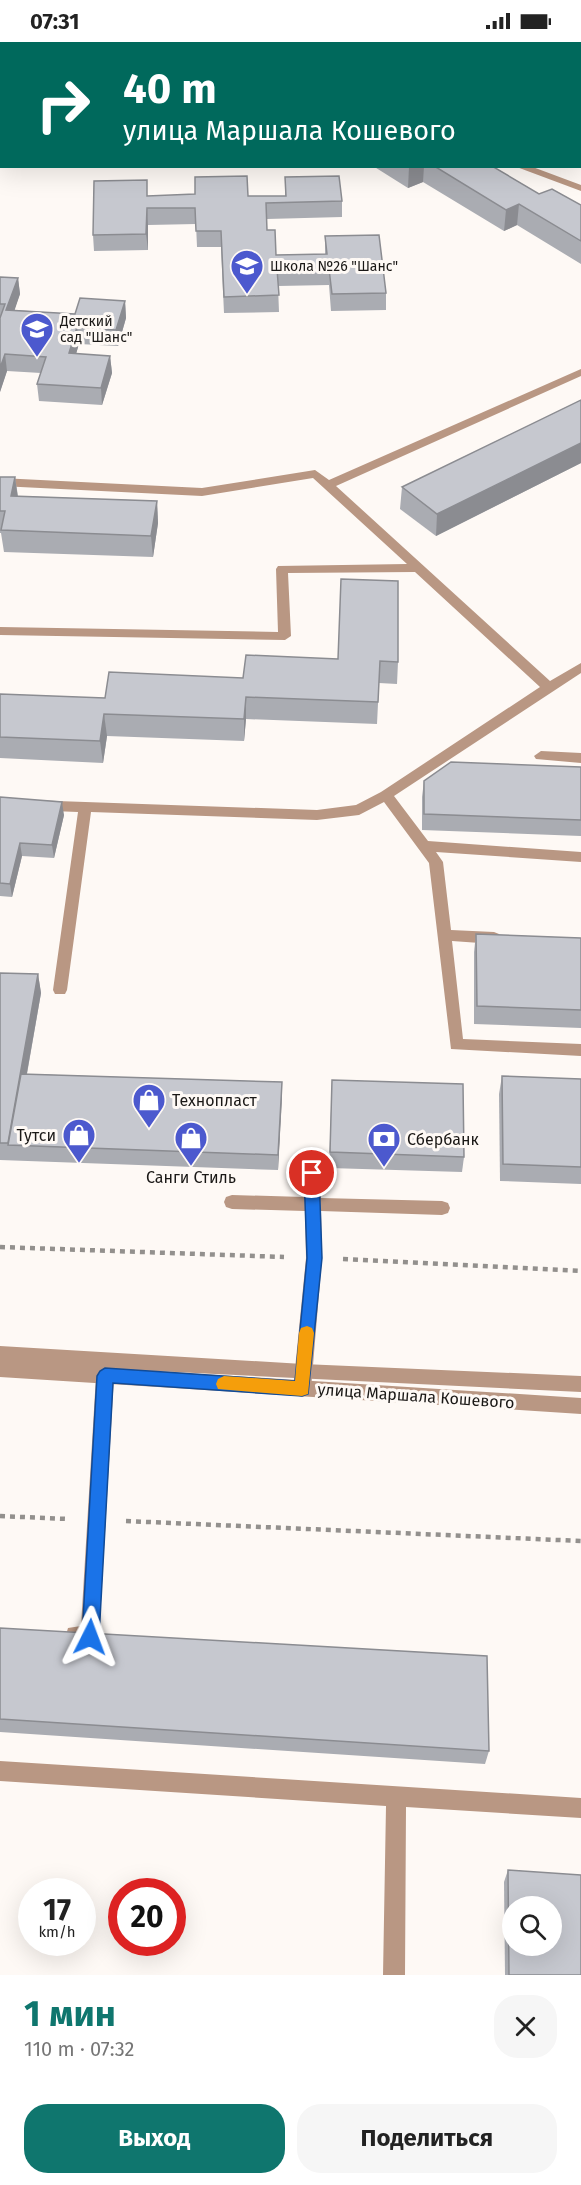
<!DOCTYPE html>
<html lang="ru">
<meta charset="utf-8">
<style>
body{margin:0;font-family:"Fira Sans",sans-serif;background:#f6f6f6;color:#222;height:100vh;display:flex;flex-direction:column;font-size:22px;white-space:nowrap}
*{box-sizing:border-box;margin:0}
p{font-size:20px;color:#767676}
.icon{flex:none;width:33px;height:33px;fill:none;stroke:currentColor;stroke-width:2;stroke-linecap:round;stroke-linejoin:round}
.map{position:relative;height:1933px;overflow:hidden}
.panel{display:flex;flex-direction:column;background:#fff;flex:1}
.panel>*{flex:none}
.banner{position:absolute;left:0px;top:0px;width:582px;height:126px;box-shadow:0 6px 24px #0002;background:#00695c;color:#fff;overflow:hidden}
.fabs{position:absolute;left:502px;top:1854px;display:grid;gap:12px}
.fabs a{display:grid;place-items:center;width:60px;height:60px;border-radius:50%;background:#fff;box-shadow:0 6px 24px #0002;font-size:30px}
.speed{position:absolute;left:18px;top:1836px;display:flex;gap:12px;font-size:30px;font-weight:700;text-align:center}
.speed>*{display:grid;place-content:center;width:78px;height:78px;border-radius:50%;background:#fff;box-shadow:0 6px 24px #0002;line-height:1}
.speed small{font-size:15px;font-weight:400}
.speed .limit{border:9px solid #d22;background:#fff;color:#111}
.pin{position:absolute;display:grid;place-items:center;width:51px;height:51px;color:#fff;margin:-26px;border:3px solid #fff;border-radius:50%;box-shadow:0 2px 6px #0007}
.me{position:absolute;width:66px;margin:-33px;rotate:3deg;stroke-linejoin:round;filter:drop-shadow(0 0 4px #0008)}
.turn{display:flex;align-items:center;gap:21px;height:126px;padding:0 24px;font-size:27px}
.turn .icon{width:78px;height:78px;stroke-width:2.5}
.turn b{display:block;font-size:42px;line-height:51px}
.round{display:grid;place-items:center;flex:none;width:63px;height:63px;border-radius:24px;background:#f6f6f6}
.overview{display:flex;align-items:center;justify-content:space-between;height:102px;padding:0 24px}
h1{font-size:36px;font-weight:700;line-height:45px;color:#0f766e}
.action{display:flex;gap:12px;margin-top:auto;padding:12px 24px}
.action a{flex:1;height:69px;border-radius:24px;background:#0f766e;color:#fff;font-size:24px;font-weight:700;line-height:69px;text-align:center}
.action a+a{background:#f6f6f6;color:#222}
.status{display:flex;justify-content:space-between;align-items:center;height:42px;padding:0 30px;background:#fff;direction:ltr}
.status svg{height:16px;fill:currentColor}
.map>svg:first-child{display:block}
</style>
<div class="status"><b>07:31</b><svg viewBox="0 0 49 12"><path d="M0 12V9h3v3zM5 12V6h3v6zM10 12V3h3v9zM15 12V0h3v12zM26 1h20v11H26zM47 4h2v5h-2z"/></svg></div>
<div class="map">
<svg width="581" height="1933" viewBox="0 0 581 1933">
<rect width="100%" height="100%" fill="#fef9f5"/>
<g fill="none" stroke-linecap="round" stroke-linejoin="round">
<g stroke="#93908d" stroke-width="4.5" stroke-dasharray="5 5" stroke-linecap="butt">
<polyline points="0,1205 284,1215"/>
<polyline points="343,1217 581,1229"/>
<polyline points="0,1474 68,1477"/>
<polyline points="126,1479 581,1499"/>
</g>
<g fill="#b99783" fill-rule="evenodd">
<rect x="580" y="54" width="1" height="6"/>
<polygon points="514,124 530,124 581,143 581,149"/>
<polygon points="581,327 581,334 336,444 550,639 581,621 581,631 394,754 428,799 581,810 581,820 436,810 443,820 451,888 494,890 499,892 501,896 499,900 494,902 452,899 463,997 581,1002 581,1014 451,1007 429,821 384,760 359,773 317,778 91,770 67,948 65,952 55,952 53,948 78,770 0,767 0,757 317,768 356,763 381,750 540,645 415,530 288,531 291,594 285,598 0,593 0,585 278,590 276,527 278,524 407,522 313,436 202,454 0,444 0,436 202,446 315,428 329,438"/>
<polygon points="541,709 581,711 581,721 536,717 534,714"/>
<polygon points="312,1124 318,1126 320,1131 321,1156 442,1159 448,1161 450,1166 448,1171 442,1173 321,1169 322,1216 311,1347 308,1353 302,1355 296,1353 293,1347 306,1216 305,1169 232,1167 226,1165 224,1160 226,1155 232,1153 304,1155 304,1131 306,1126"/>
<polygon points="105,1326 111,1328 114,1334 99,1595 97,1602 90,1604 68,1600 66,1593 68,1586 81,1584 96,1334 99,1328"/>
<polygon points="0,1719 581,1756 581,1776 406,1765 405,1933 383,1933 386,1764 0,1739"/>
</g>
<polygon fill="#b99783" fill-rule="evenodd" points="0,1304 303,1322 581,1334 581,1350 155,1329 581,1356 581,1372 0,1335"/>
</g>
<g fill="#aaacb2">
<polygon points="436,0 528,0 530,2 438,2"/>
<polygon points="373,124 492,124 539,152 581,163 581,222 517,183 504,189 423,140 408,146"/>
<polygon points="285,135 342,159 342,175 267,177 267,188 276,213 325,212 325,194 386,251 386,268 331,269 329,243 278,244 279,270 224,271 221,205 197,205 196,182 148,183 148,208 94,209 93,193 148,154 285,154"/>
<polygon points="0,235 18,236 20,252 14,268 75,272 125,259 126,276 118,304 79,302 76,312 110,314 112,331 102,363 39,359 37,342 41,331 7,329 0,350"/>
<polygon points="581,358 581,421 436,494 400,467 402,445"/>
<polygon points="0,435 15,435 18,454 157,459 158,481 153,515 4,510 1,491 0,491"/>
<polygon points="246,613 398,620 397,642 379,641 377,682 246,677 244,699 107,694 103,721 0,716 0,652 105,656 243,636"/>
<polygon points="581,725 581,794 422,788 422,755 424,739"/>
<polygon points="0,755 64,773 54,816 22,814 12,855 0,854"/>
<polygon points="476,892 581,896 581,986 474,982 474,910"/>
<polygon points="0,931 38,932 41,951 27,1032 282,1040 278,1128 0,1118"/>
<polygon points="502,1034 581,1037 581,1142 500,1139 499,1052"/>
<polygon points="332,1038 464,1115 462,1130 329,1126"/>
<polygon points="0,1586 489,1709 485,1722 0,1690"/>
<polygon points="508,1828 581,1933 505,1933 504,1840"/>
</g>
<g fill="#8b8c91">
<polygon points="2,35 2,52 0,52 0,36"/>
<polygon points="411,124 424,124 423,140 408,146 409,125"/>
<polygon points="519,162 517,183 504,189 506,168"/>
<polygon points="147,166 148,183 148,208 146,192"/>
<polygon points="18,236 20,252 9,285 6,268"/>
<polygon points="125,259 126,276 118,304 116,288"/>
<polygon points="77,285 79,302 71,328 69,311"/>
<polygon points="5,312 7,329 0,350 0,326"/>
<polygon points="110,314 112,331 102,363 101,346"/>
<polygon points="581,401 581,421 436,494 437,472"/>
<polygon points="15,435 18,457 11,454"/>
<polygon points="157,459 158,481 153,515 151,494"/>
<polygon points="246,655 246,677 244,699 244,677"/>
<polygon points="104,672 107,694 103,721 100,699"/>
<polygon points="62,760 64,773 54,816 52,803"/>
<polygon points="20,801 22,814 12,855 10,842"/>
<polygon points="38,932 41,951 14,1104 8,1103 8,1101"/>
<polygon points="282,1040 282,1056 278,1128 278,1113"/>
</g>
<g fill="#c6c8cf" stroke="#8b8c91" stroke-width="1.5" fill-rule="evenodd">
<polygon points="0,0 107,0 109,2 2,2 2,35 0,36"/>
<polygon points="243,0 287,0 289,2 239,2"/>
<polygon points="474,0 528,0 530,2 477,2"/>
<polygon points="434,124 492,124 539,152 552,147 581,163 581,199 519,162 506,168"/>
<polygon points="247,134 248,154 286,154 285,135 339,134 342,159 266,161 267,188 275,188 276,213 327,212 325,194 379,193 386,251 332,252 329,227 277,227 279,253 224,255 221,189 196,189 195,166 147,166 146,192 93,193 94,139 147,138 147,154 195,152 195,135"/>
<polygon points="0,235 18,236 6,268 75,272 80,256 125,259 116,288 77,285 69,311 110,314 101,346 37,342 46,315 5,312 0,326 0,276 5,262 0,262"/>
<polygon points="581,358 581,401 437,472 402,445"/>
<polygon points="0,435 15,435 11,454 157,459 151,494 1,488 5,469 0,469"/>
<polygon points="341,537 398,539 398,620 380,619 378,660 246,655 244,677 104,672 100,699 0,695 0,652 105,656 109,630 243,636 246,613 338,617"/>
<polygon points="451,720 581,725 581,778 424,772 424,739"/>
<polygon points="0,755 62,760 52,803 20,801 10,842 0,841"/>
<polygon points="476,892 581,896 581,968 477,964"/>
<polygon points="0,931 38,932 8,1101 0,1101"/>
<polygon points="21,1032 282,1040 278,1113 8,1103"/>
<polygon points="502,1034 581,1037 581,1125 503,1122"/>
<polygon points="332,1038 463,1042 464,1115 330,1110"/>
<polygon points="0,1586 487,1614 489,1709 0,1677"/>
<path d="M508 1828 581 1833V1933H509ZM513 1864H552V1904H513Z"/>
</g>
<polygon fill="#1a73e8" stroke="#114b97" stroke-width="1.5" points="312,1125 317,1127 319,1131 322,1216 308,1352 302,1354 113,1341 99,1595 96,1601 90,1604 84,1601 82,1595 97,1334 100,1329 105,1326 295,1339 307,1216 304,1131 306,1127"/>
<polygon fill="#f59e0b" points="307,1284 312,1286 314,1291 308,1352 302,1354 218,1347 216,1342 218,1337 224,1334 295,1339 299,1291 301,1286"/>
<defs>
<g id="school-pin" transform="scale(1.725)"><path d="M0 17L-7.5 6A9.5 9.5 0 1 1 7.5 6Z" fill="#4c59ce" stroke="#fef9f5"/><path d="M0-5L7-2L0 1L-7-2ZM-4 1L0 2.5L4 1V4Q0 6-4 4Z" fill="#fff"/></g>
<g id="shop-pin" transform="scale(1.725)"><path d="M0 17L-7.5 6A9.5 9.5 0 1 1 7.5 6Z" fill="#4c59ce" stroke="#fef9f5"/><path d="M-5-2.5h2.3a2.7 3.5 0 0 1 5.4 0H5L5.5 6h-11ZM-1.5-2.5h3a1.5 2.3 0 0 0-3 0Z" fill="#fff"/></g>
<g id="bank-pin" transform="scale(1.725)"><path d="M0 17L-7.5 6A9.5 9.5 0 1 1 7.5 6Z" fill="#4c59ce" stroke="#fef9f5"/><path d="M-6-4H6V4H-6ZM0-2.3a2.3 2.3 0 1 0 0 4.6a2.3 2.3 0 1 0 0-4.6Z" fill="#fff"/></g>
</defs>
<g fill-rule="evenodd">
<use href="#school-pin" x="247" y="224"/>
<use href="#school-pin" x="37" y="287"/>
<use href="#shop-pin" x="149" y="1058"/>
<use href="#shop-pin" x="79" y="1093"/>
<use href="#shop-pin" x="191" y="1096"/>
<use href="#bank-pin" x="384" y="1097"/>
</g>
<g text-anchor="middle" dominant-baseline="central" stroke-width="6" stroke-linejoin="round" paint-order="stroke">
<g font-size="14" fill="#1a1816" stroke="#fef9f5" text-anchor="start">
<text x="270" y="224">Школа №26 "Шанс"</text>
<text x="60" y="279">Детский<tspan x="60" dy="16">сад "Шанс"</tspan></text>
</g>
<g font-size="16" fill="#1a1816" stroke="#fef9f5" text-anchor="start">
<text x="172" y="1058">Технопласт</text>
<text x="56" y="1093" text-anchor="end">Тутси</text>
<text x="407" y="1097">Сбербанк</text>
<text x="191" y="1135" text-anchor="middle">Санги Стиль</text>
</g>
<g font-size="16" fill="#1a1816" stroke="#fef9f5">
<text transform="translate(416 1354) rotate(4)">улица Маршала Кошевого</text>
</g>
</g>
</svg>
<div class="fabs">
<a><svg class="icon" aria-label="search" viewBox="0 0 24 24"><circle cx="10" cy="10" r="6"/><path d="M15 15l6 6"/></svg></a>
</div>
<div class="speed"><div>17<small>km/h</small></div><div class="limit">20</div></div>
<div class="pin" style="left:312px;top:1131px;background:#d93025"><svg class="icon" aria-label="arrive" viewBox="0 0 24 24"><path d="M6 21V4h12l-3 4 3 4H6"/></svg></div>
<svg class="me" style="left:90px;top:1595px" viewBox="-20 -20 40 40"><path d="M0-17L14 15 0 8-14 15z" fill="#1a73e8" stroke="#fff" stroke-width="4"/></svg>
<div class="banner">
<div class="turn"><svg class="icon" aria-label="right" viewBox="0 0 24 24"><path d="M7 20v-9h11M14 6l5 5-5 5"/></svg><div><b>40 m</b>улица Маршала Кошевого</div></div>
</div>
</div>
<section class="panel">
<div class="overview"><div><h1>1 мин</h1><p>110 m · 07:32</p></div><a class="round"><svg class="icon" aria-label="close" viewBox="0 0 24 24"><path d="M6 6l12 12M18 6L6 18"/></svg></a></div>
<div class="action"><a>Выход</a><a>Поделиться</a></div>
</section>
